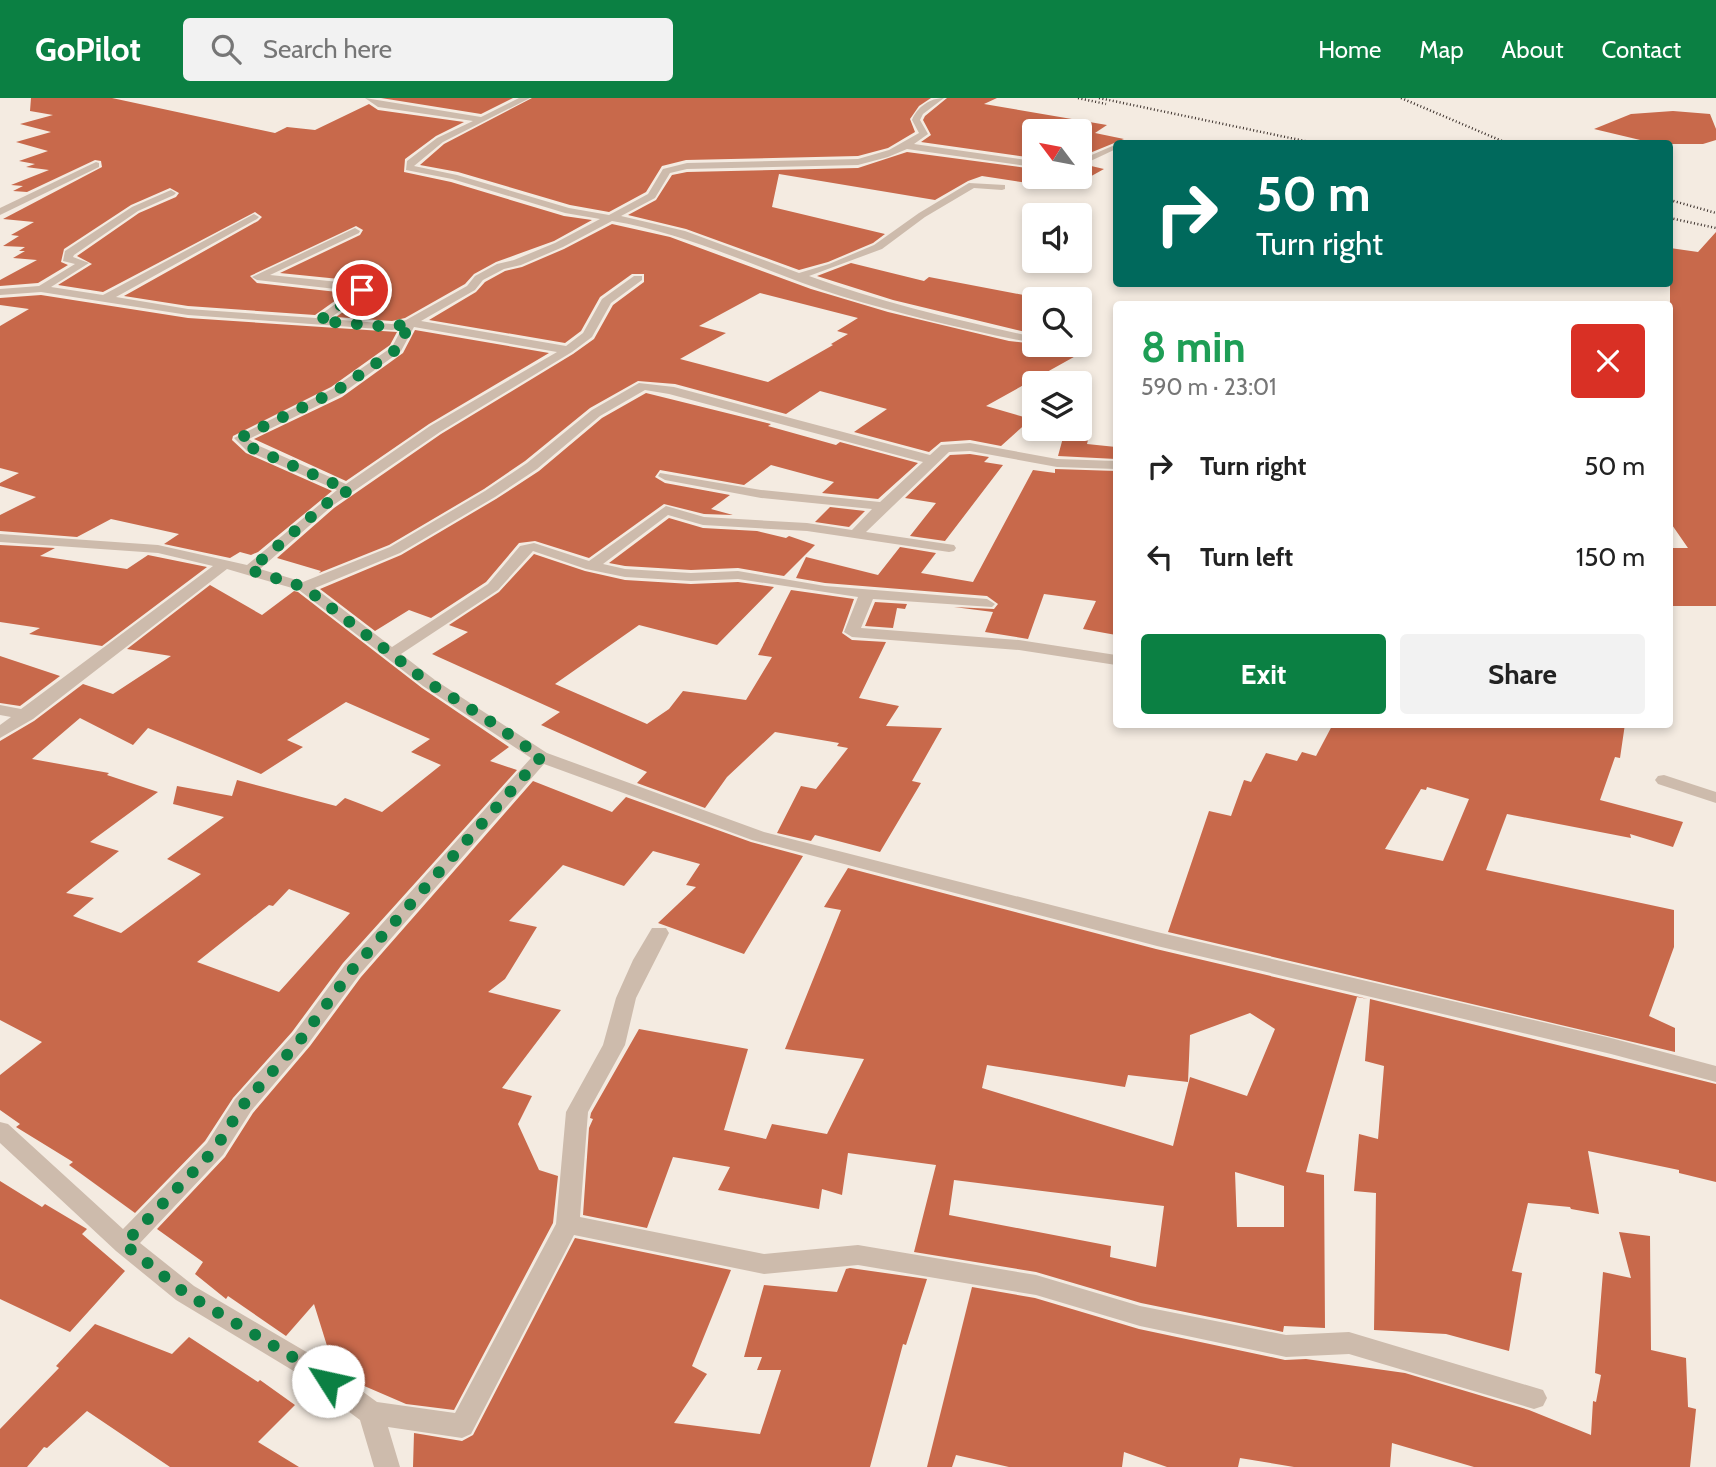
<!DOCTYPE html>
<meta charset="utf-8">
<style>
body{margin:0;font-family:Cabin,sans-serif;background:#f2f2f2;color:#222;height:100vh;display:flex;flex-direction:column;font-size:26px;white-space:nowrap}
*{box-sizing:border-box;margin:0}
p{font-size:23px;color:#767676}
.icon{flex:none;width:38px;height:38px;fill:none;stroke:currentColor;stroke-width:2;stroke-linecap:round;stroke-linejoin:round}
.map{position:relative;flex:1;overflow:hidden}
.panel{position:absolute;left:1113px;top:203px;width:560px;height:427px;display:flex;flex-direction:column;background:#fff;border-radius:7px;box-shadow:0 4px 10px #0003}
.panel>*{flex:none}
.guide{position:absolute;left:1113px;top:42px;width:560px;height:147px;border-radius:7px;box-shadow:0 4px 10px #0003;background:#00695c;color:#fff;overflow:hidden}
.needle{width:46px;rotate:302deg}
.controls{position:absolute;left:1022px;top:21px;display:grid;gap:14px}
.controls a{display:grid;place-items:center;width:70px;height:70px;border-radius:7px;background:#fff;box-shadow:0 4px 10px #0003;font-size:35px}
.pin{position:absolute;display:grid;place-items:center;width:60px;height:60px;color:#fff;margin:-30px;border:4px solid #fff;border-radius:50%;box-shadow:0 2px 7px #0007}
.me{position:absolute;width:77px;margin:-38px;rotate:305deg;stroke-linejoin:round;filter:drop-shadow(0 0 5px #0008)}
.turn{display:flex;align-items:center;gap:24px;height:147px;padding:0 28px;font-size:32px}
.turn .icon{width:91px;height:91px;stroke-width:2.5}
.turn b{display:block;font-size:49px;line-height:60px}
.round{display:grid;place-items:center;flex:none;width:74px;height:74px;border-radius:7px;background:#f2f2f2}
.head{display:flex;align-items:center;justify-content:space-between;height:119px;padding:0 28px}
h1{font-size:42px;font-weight:800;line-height:52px;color:#1e9e55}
.button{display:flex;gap:14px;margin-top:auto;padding:14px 28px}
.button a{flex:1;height:80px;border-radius:7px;background:#0b8043;color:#fff;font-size:28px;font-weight:800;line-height:80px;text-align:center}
.button a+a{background:#f2f2f2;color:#222}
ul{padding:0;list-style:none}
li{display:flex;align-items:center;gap:21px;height:91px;padding:0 28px}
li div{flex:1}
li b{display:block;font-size:26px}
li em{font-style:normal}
header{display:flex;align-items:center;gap:42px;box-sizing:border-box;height:98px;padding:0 35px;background:#0b8043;color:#fff}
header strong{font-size:33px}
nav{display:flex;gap:38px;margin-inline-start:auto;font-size:24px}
.search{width:490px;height:63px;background:#f2f2f2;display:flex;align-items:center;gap:18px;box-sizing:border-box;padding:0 24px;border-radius:7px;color:#767676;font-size:26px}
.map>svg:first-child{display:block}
</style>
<header>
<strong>GoPilot</strong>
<div class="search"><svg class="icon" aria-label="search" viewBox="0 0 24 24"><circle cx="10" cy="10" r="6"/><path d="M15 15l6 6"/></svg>Search here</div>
<nav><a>Home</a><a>Map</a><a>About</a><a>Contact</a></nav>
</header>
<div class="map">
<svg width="1716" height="1369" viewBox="0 0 1716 1369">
<rect width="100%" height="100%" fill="#f4ebe1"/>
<g fill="#c8694b" fill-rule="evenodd">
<polygon points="31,0 112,0 275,35 287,29 315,32 369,6 378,12 464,24 436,38 405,61 404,74 451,84 564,118 592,122 554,143 496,164 474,176 465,186 405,220 392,223 336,219 368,196 367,187 339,181 280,175 360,137 363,132 356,128 250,178 257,185 346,195 315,217 188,208 124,198 258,123 262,119 255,114 103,194 58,187 92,166 77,158 139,115 176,99 179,95 170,90 131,107 64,151 61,164 68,167 38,185 0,188 0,182 37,162 13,160 25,153 19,153 25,149 3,148 19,138 11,137 34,124 3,121 102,69 101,63 95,62 27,94 13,93 23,88 11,87 49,72 26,69 35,66 19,63 48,53 16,44 51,34 20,26 53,17 30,13"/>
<polygon points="381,0 513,0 481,16"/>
<polygon points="532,0 931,0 919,8 910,21 915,34 888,50 858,58 686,62 662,68 646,94 609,114 570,107 458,74 420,67 444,46"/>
<polygon points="947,0 997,0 984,6 1107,27 1095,35 1124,41 1080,59 1080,33 1034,33 1034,60 921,44 931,37 923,22 925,18"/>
<polygon points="1673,13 1710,16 1716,31 1716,42 1703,46 1657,46 1594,31 1631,16"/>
<polygon points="907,54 1034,71 1034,79 1080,79 1080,71 1087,67 1104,71 1068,91 982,78 968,83 935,102 779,76 772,109 885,136 873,145 828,164 799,172 686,131 628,117 656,102 672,77 687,74 858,70"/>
<path d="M612 126 670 139 811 191 888 214 1009 243 1045 247 1073 258 1081 255 986 308 1031 321 1001 348 970 342 941 344 929 354 854 334 887 311 820 293 786 316 675 286 638 283 590 310 525 363 484 391 389 447 319 475 321 473 277 460 334 410 441 336 573 256 594 241 613 207 644 184V176H632L600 199 581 233 565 245 429 222 476 194 485 184 505 173 522 169 564 151ZM760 195 858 220 837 233 848 236 831 246 833 247 768 284 680 261 726 235 699 228Z"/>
<polygon points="1716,134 1716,508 1670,508 1670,450 1688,450 1670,424 1670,150 1698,154"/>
<polygon points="851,165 924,183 929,179 1034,199 1034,225 1027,230 1034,232 1034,236 893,202 817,178"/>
<polygon points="41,197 188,220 397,234 390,247 331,289 233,338 232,342 246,355 332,393 258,454 251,457 240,454 230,460 164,446 179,436 111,421 77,439 0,433 0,417 36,399 0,388 0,385 19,375 0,370 0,228 29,211 0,207 0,200"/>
<polygon points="415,232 549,255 429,326 346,383 254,341 342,299 403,255"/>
<polygon points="646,295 771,326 768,328 836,347 840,344 918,365 878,401 822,395 834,384 771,367 744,387 660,372 655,379 665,385 730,397 711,411 733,417 704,416 664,406 589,460 535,443 519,445 486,484 431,520 409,512 375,533 320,491 401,457 496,401 539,373 602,320"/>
<polygon points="1064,336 1089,338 1087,346 1116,349 1116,361 1058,358"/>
<polygon points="970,356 989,359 984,364 1003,367 945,443 910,438 936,405 905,400 950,357"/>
<polygon points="1055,371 1116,373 1116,537 1083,531 1096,503 1044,496 1028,541 985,534 993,514 954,509 994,511 998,506 987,498 825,485 796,480 806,459 878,477 900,449 936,455 921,475 973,484 1033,372 1055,375"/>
<polygon points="830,409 865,413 849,429 815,424"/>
<polygon points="669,420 703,430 757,433 786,440 789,438 815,447 784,478 738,470 691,472 625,468 609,465"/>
<polygon points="0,447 55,450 40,458 127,471 148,457 207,469 102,548 29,536 40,530 0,524"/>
<polygon points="534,456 585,473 625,482 691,486 738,484 774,489 717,547 639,527 555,586 647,626 669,611 683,593 746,602 772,559 758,557 791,492 854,501 842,535 852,542 886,544 859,600 899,608 886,628 942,630 912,683 921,685 880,754 815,737 811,743 777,735 801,688 816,691 848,650 837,648 839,645 775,634 727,679 705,710 637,685 647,674 541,627 560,614 432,556 468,534 449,527 499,494"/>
<path d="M210 487 262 517 294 493 298 494 422 590 509 649 490 663 517 672 343 865 292 934 233 1000 205 1043 135 1115 69 1067 73 1064 16 1029 20 1026 0 1012V977L42 944 0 922V643L34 623 83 586 113 596 171 558 127 551ZM346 604 430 641 411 654 441 667 382 714 345 700 336 708 237 682 232 698 177 688 173 706 224 719 167 761 201 776 121 835 73 818 94 800 66 795 119 753 90 744 158 694 107 677 109 675 32 661 80 620 133 647 148 630 261 676 303 649 287 642ZM289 791 350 815 279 894 197 864 269 807 273 808Z"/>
<polygon points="875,504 907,506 905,511 897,510 893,530 865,528"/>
<polygon points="0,558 60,578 20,608 0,605"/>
<path d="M1333 626H1625L1620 660 1615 659 1600 702 1683 724 1673 749 1630 736 1631 740 1507 716 1486 772 1674 812V849L1649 918 1675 930V954L1168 834 1209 713 1231 718 1244 682 1251 684 1266 655 1297 663 1302 654 1316 658ZM1427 689 1469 701 1443 763 1385 751 1421 691 1426 692Z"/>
<polygon points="533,683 612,714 626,699 751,744 803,758 744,856 658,825 696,789 686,787 700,766 653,753 624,788 563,767 509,823 537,829 505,881 488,894 561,912 502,990 532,998 518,1026 539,1072 558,1078 553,1125 454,1312 406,1306 355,1284 333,1267 314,1206 286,1238 228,1198 226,1201 195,1176 203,1164 157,1131 225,1059 253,1015 310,948 361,879"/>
<path d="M848 770 1156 851 1368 901 1357 899 1306 1074 1324 1077 1325 1230 1284 1228 1283 1234 1141 1205 1036 1174 914 1154 936 1067 848 1055 842 1097 822 1091 819 1111 718 1092 730 1069 673 1059 647 1130 583 1117 589 1030 593 1021 590 1020 591 1015 639 931 748 951 724 1032 766 1041 772 1026 827 1036 864 961 785 951 841 812 824 809ZM1250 915 1275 931 1247 998 1190 979 1173 1048 982 990 987 967 1125 989 1128 977 1188 984 1190 937ZM1235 1074 1284 1088V1129H1237ZM954 1082 1164 1108 1156 1169 1110 1159 1111 1148 949 1117Z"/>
<polygon points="1370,901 1716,986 1716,1084 1679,1075 1679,1072 1588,1053 1599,1116 1571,1111 1570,1109 1528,1105 1512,1173 1522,1175 1509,1253 1446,1236 1374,1232 1376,1095 1354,1093 1359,1036 1378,1041 1384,968 1365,963"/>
<polygon points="0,1083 42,1109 45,1106 87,1131 82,1136 125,1173 70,1234 0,1201"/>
<polygon points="1619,1134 1650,1138 1651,1252 1686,1260 1688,1309 1696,1311 1690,1369 1474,1369 1392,1345 1390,1369 1294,1369 1240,1360 1238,1369 1167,1369 1124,1354 1122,1369 1009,1369 956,1357 952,1369 927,1369 972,1189 1035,1200 1139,1231 1285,1262 1306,1261 1405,1275 1529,1312 1591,1337 1593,1303 1596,1304 1601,1277 1595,1275 1603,1174 1631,1180"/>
<polygon points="575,1140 731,1172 692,1268 707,1276 674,1325 760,1336 781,1272 757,1272 762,1259 744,1259 764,1187 837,1194 846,1171 850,1170 927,1181 906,1247 903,1246 870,1369 413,1369 414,1335 462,1343 473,1337"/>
<polygon points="95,1226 172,1256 189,1239 258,1284 260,1282 295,1307 258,1344 299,1369 170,1369 87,1313 47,1350 44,1349 27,1369 0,1369 0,1331 59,1270 56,1268"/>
</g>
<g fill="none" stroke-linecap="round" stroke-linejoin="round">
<g fill="#cdbbac" fill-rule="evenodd">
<path d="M365 0 481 19 519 0H530L443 44 414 68 457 77 569 110 609 117 648 96 663 71 687 65 858 61 889 52 919 35 912 22C917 9 930 0 944 0L923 16 920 22 928 36 914 46 1034 63V69L907 51 888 59 858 67 687 71 670 75 655 100 621 118 685 133 799 175 829 166 874 147 919 115 969 85 1005 87V91L1002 92 974 90 925 119 882 151 809 178C882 205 958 222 1034 239V245C970 233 904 217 841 198 764 174 692 136 612 123L563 149 521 167 504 171 483 182 475 192 421 223 566 248 583 235 602 201 634 178H642V182L611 205 592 239 572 254 440 334 332 408 260 471 303 484 390 449 485 393 527 365 592 312 639 285 674 289 930 357 941 347 970 345 1057 361 1116 363V371L1057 369 970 353 949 354 866 434 954 447 956 450 954 453 949 454 807 433 703 427 668 417 603 466 625 471 691 475 738 473 825 488 987 501 995 506 992 509 873 501 861 530 1019 542 1116 557V567L1019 552 852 539 844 534 858 499 738 481 691 483 625 479 586 471 533 453 498 492 401 556 435 582 547 655 764 734 1157 834 1611 940 1716 968V984L1611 956 1157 848 752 742 544 666 359 877 308 946 251 1013 223 1057 140 1145 194 1188 315 1259 377 1304 455 1315 556 1126 566 1014 603 947 616 900 633 862 652 830H666L669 835 636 900 625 947 588 1014 580 1119 764 1156 858 1147 1036 1177 1140 1208 1286 1237 1349 1234 1543 1292 1547 1300 1543 1308 1534 1311 1349 1256 1286 1259 1140 1228 1036 1197 858 1167 764 1176 574 1137 471 1336 462 1340 388 1329 400 1369H374L360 1322 297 1275 176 1202 116 1153 0 1045V1024L8 1026 123 1131 207 1045 235 1001 294 936 345 867 531 660 423 588 299 492 227 471 33 621 0 640V627L11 619 0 617V607L21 611 213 468 158 455 0 444V436L158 447 247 467 337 392 247 353 234 340 332 291 392 249 402 230 392 232 188 217 41 194 0 197V191L39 188 75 166 63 163 65 153 132 109 171 92 176 95 174 97 138 113 74 157 73 159 89 165 51 189 103 197 254 116 259 119 257 121 116 199 188 211 316 220 353 193 257 182 252 179 355 130 360 133 359 135 270 177 339 184 366 190V194L329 221 392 226 406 222 467 188 475 178 497 166 514 162 555 145 600 121 565 115 452 81 406 72 407 63 437 40 473 23 378 9ZM414 229 557 254 430 328 346 386 257 347 249 341 340 297 401 253ZM645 292 669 296 923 364 880 404 761 392 660 375 658 378 665 382 761 400 872 411 852 432 807 425 704 419 666 408 589 463 534 445 520 448 488 486 392 549 315 490 400 455 495 399 537 371 600 318Z"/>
<polygon points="1117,46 1116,51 1080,68 1080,62"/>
<polygon points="96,64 99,65 99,69 0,117 0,110"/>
<polygon points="1048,247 1067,247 1080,252 1074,256"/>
<polygon points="1664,677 1716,694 1716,705 1658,686 1655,682 1658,678"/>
</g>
<g stroke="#3b302b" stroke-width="2.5" stroke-dasharray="1 2.5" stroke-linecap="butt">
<polyline points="1078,0 1106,6"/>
<polyline points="1099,0 1319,46"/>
<polyline points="1401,0 1509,46"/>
<polyline points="1670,102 1716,115"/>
<polyline points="1670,120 1716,130"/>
</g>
</g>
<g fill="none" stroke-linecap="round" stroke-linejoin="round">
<polyline stroke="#0b8043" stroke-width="12" stroke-dasharray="0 21.6" points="328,1283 306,1267 185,1195 124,1146 215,1051 243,1007 301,941 352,872 541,659 484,619 429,585 304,489 250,472 327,405 349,392 252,350 240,340 336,293 397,251 410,225 392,229 319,223 362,192"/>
</g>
</svg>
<div class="controls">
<a><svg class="needle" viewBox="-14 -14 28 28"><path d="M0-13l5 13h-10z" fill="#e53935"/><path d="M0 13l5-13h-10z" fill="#767676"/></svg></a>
<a><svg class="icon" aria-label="sound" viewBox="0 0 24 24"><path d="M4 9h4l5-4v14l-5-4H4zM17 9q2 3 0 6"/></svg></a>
<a><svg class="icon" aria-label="search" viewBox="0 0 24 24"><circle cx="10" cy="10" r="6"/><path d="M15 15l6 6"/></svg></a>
<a><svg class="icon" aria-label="layers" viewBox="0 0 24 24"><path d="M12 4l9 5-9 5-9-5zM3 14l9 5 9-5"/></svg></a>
</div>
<div class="pin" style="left:362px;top:192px;background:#d93025"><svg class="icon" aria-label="arrive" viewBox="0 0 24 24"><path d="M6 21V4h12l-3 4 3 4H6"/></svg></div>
<svg class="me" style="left:328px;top:1283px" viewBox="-20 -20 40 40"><circle r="19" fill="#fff"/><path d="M0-13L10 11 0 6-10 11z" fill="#0b8043"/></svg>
<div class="guide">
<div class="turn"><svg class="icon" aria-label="right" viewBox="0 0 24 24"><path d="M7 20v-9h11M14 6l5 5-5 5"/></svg><div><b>50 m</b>Turn right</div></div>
</div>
<section class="panel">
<div class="head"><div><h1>8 min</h1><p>590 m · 23:01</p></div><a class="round" style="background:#d93025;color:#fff"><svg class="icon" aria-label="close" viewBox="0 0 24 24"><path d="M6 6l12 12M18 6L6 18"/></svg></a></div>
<ul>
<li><svg class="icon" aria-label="right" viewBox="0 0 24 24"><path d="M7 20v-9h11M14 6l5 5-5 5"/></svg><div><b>Turn right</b></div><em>50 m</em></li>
<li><svg class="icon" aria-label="left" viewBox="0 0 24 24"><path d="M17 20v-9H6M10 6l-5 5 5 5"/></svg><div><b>Turn left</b></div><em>150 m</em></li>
</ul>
<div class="button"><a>Exit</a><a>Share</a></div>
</section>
</div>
